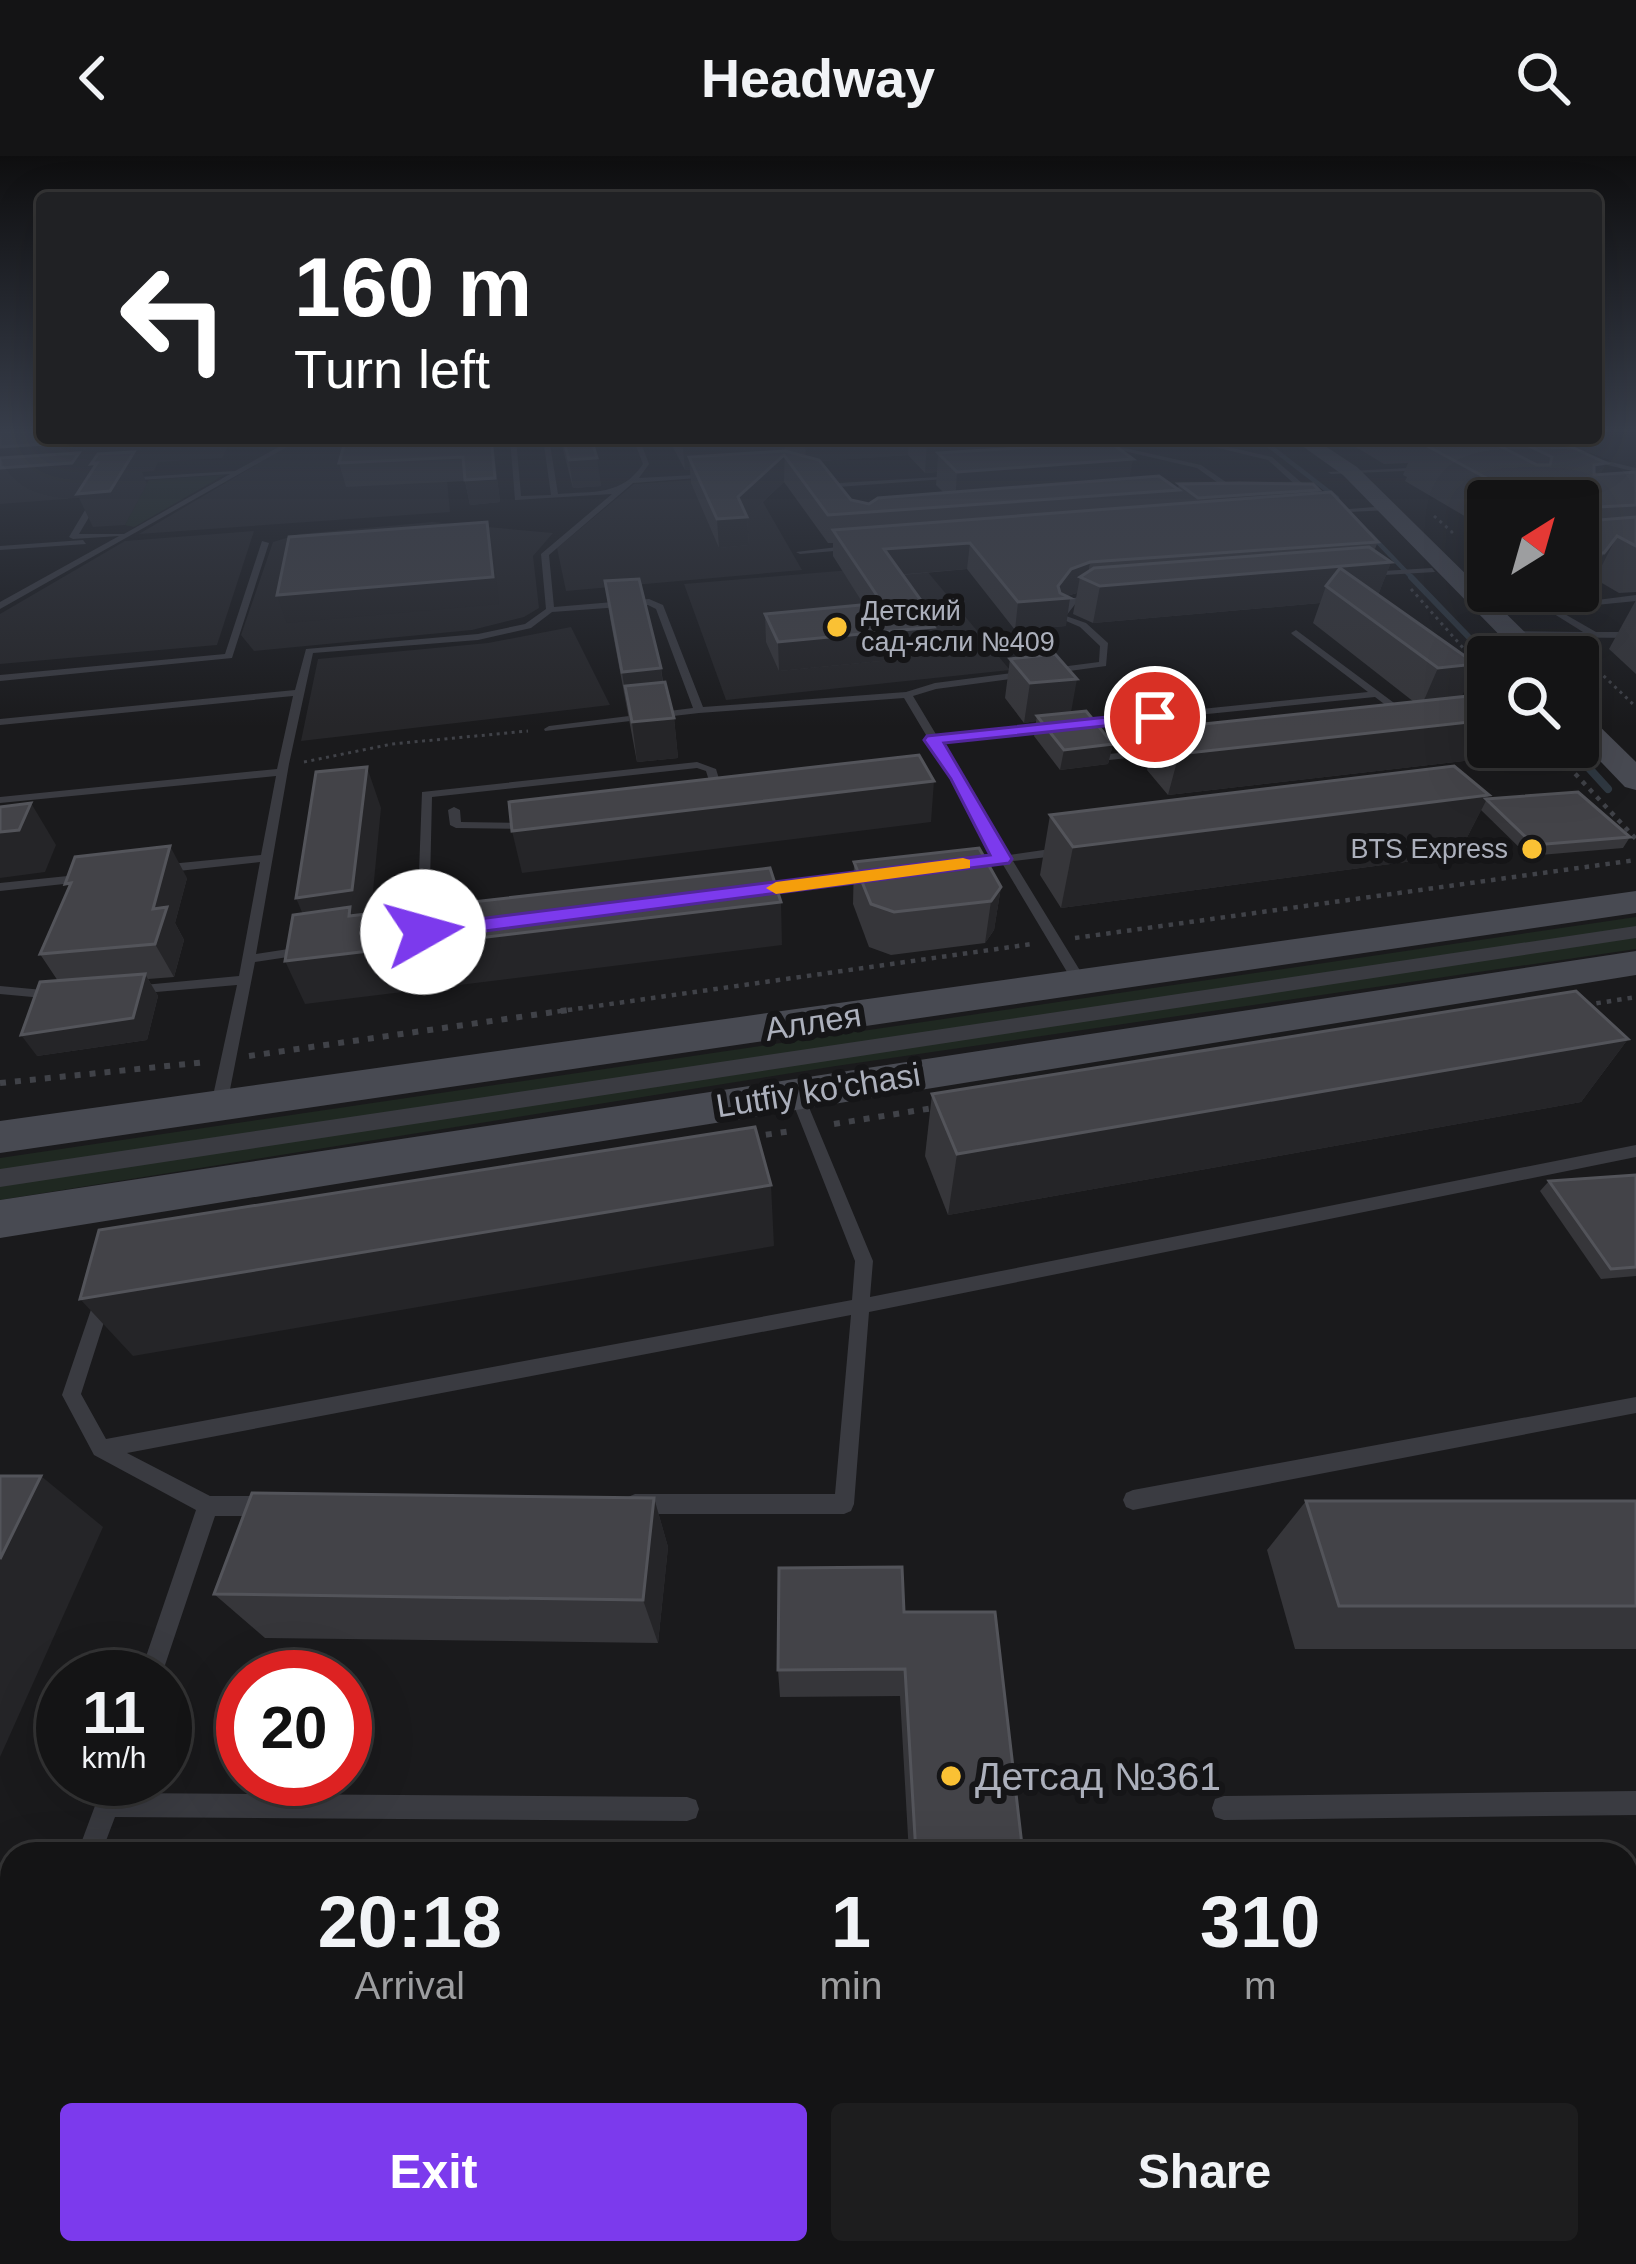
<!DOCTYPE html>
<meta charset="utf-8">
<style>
body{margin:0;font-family:Helvetica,sans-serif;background:#1d1d1e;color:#f1f3f6;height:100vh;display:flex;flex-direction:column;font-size:45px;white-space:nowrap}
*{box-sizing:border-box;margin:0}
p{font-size:39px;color:#9d9ea0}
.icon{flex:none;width:66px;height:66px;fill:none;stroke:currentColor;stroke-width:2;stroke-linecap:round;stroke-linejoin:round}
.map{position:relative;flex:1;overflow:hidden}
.panel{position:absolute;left:0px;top:1686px;width:1638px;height:423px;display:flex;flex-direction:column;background:#141415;border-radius:36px 36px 0 0;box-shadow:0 12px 48px #0002,0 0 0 3px #333334}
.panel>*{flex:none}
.hud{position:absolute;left:36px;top:36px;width:1566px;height:252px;border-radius:12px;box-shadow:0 12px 48px #0002,0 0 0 3px #333334;background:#202124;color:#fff;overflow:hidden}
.needle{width:78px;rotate:37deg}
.controls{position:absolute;left:1467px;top:324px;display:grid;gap:24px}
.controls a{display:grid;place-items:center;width:132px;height:132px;border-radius:12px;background:#141415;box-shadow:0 12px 48px #0002,0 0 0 3px #333334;font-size:60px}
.speed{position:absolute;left:36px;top:1494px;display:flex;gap:24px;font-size:60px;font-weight:700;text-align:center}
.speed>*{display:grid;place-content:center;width:156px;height:156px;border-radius:50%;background:#141415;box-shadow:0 12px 48px #0002,0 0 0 3px #333334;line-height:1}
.speed small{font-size:30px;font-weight:400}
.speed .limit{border:18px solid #d22;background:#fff;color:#111}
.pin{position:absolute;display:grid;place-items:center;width:102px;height:102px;color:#fff;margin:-51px;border:6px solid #fff;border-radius:50%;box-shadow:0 3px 12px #0007}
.me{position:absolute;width:132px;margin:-66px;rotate:83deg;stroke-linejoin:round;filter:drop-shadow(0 0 9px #0008)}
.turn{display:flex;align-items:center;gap:42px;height:252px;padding:0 60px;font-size:54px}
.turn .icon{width:156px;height:156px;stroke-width:2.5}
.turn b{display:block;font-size:84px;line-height:102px}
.eta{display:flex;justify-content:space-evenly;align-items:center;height:204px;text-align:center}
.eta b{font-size:72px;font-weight:700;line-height:84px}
.action{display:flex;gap:24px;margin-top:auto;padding:24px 60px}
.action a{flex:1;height:138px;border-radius:12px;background:#7c3aed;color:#fff;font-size:48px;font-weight:700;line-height:138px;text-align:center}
.action a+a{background:#1d1d1e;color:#f1f3f6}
header{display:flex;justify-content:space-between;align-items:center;height:156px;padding:0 60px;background:#141415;font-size:54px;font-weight:700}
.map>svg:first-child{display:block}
</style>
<header><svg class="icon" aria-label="back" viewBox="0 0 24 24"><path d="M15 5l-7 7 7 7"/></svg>Headway<svg class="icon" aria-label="search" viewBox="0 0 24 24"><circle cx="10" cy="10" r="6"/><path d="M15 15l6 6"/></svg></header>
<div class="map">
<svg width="1636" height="2108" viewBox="0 0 1636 2108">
<rect width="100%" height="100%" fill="#1a1a1c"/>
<g fill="#262629">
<polygon points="443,282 450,356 139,378 288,290"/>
<polygon points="748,320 802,414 566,435 557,392 634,328"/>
<polygon points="432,366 553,377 533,400 539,452 524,461 472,474 254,495 241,479 273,386 300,378"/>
<polygon points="254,375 217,489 0,508 0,458 125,385"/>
<polygon points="921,408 1010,514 726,544 684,428"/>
<polygon points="571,471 610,549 301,585 318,503 488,487"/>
</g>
<g fill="#1f2821">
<polygon points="224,319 134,371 125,369 149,324"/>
<polygon points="1636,761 1636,793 836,910 0,1044 0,1002"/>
</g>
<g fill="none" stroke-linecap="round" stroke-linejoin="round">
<g stroke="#2f3841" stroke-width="4.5">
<polyline points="1259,282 1337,342"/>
<polyline points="1370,378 1414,424"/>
</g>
<g stroke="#2f3841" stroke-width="6">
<polyline points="1411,421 1488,501"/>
<polyline points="1570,591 1590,613"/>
</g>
<polyline stroke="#2f3841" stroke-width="8" points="1587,610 1608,633"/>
<g stroke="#404248" stroke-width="3" stroke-dasharray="3 4.5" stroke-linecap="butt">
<polyline points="1434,360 1452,376 1448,376"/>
<polyline points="1411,433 1488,520"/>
<polyline points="1036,496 1057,476"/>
<polyline points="1582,499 1636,551"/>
<polyline points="1551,591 1571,613"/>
<polyline points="304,606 392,588 528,575"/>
</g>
<g stroke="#404248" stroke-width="4.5" stroke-dasharray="4.5 6" stroke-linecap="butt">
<polyline points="1568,610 1636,683"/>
<polyline points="1075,782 1636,704"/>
<polyline points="1586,849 1636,841"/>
<polyline points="547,857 1032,788"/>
</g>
<g stroke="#404248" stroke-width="6" stroke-dasharray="6 9" stroke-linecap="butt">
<polyline points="249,900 568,854"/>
<polyline points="0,927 207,906"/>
<polyline points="834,968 933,952"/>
<polyline points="751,981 791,975"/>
</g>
<g fill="#3a3b41" fill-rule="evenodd">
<polygon points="295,282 303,282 0,453 0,446 119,380 73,383 69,381 94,339 101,341 79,378 124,378 230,318 126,325 124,322 235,315"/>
<path d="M510 282H516L521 340 551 339 543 282H549L558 338C593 335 622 340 643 308L633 282H639L649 308 639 322 713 318 711 321 633 327 549 399 554 451 649 443 663 449 703 551 906 536 935 527 1099 506 1100 490 1080 471 1057 461 1070 443 1096 437 1100 440 1099 442 1076 447 1066 460 1086 467 1108 487 1106 510 936 533 913 540 937 580 1368 536 1293 479 1291 477 1296 474 1413 561 1404 563 1375 541 940 585 1009 699 1064 691 1070 695 1064 699 1013 705 1087 826 1080 830 1073 826 1002 707 965 712 959 708 965 704 998 700 904 542 699 557 545 575 544 573 549 570 693 552 656 453 648 449 552 456 531 472 478 484 313 497 289 608 256 798 308 790 315 794 308 798 255 806 227 949 219 954 214 953 211 949 237 829 133 838 126 834 133 830 239 820 260 706 160 717 154 713 160 709 261 699 276 620 0 647V641L277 613 293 540 0 569V563L295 534 306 493 478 478 525 468 546 453 541 398 612 338 515 344Z"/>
<polygon points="1068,282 1080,282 1201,309 1242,337 1235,339 1197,312"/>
<polygon points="1177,282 1189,282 1272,301 1319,342 1312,344 1268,304"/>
<polygon points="1573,297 1636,312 1636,316 1571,300"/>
<polygon points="1429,311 1427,314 1331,318 1328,316"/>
<polygon points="820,320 839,327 955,320 959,322 838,331 818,323"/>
<polygon points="1387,350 1390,354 1328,357 1324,355"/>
<polygon points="83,384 86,388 0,394 0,390"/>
<polygon points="262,385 269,387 232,502 0,525 0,519 225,498"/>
<polygon points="854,389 857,393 800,398 796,396"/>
<polygon points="1432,412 1435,416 1367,420 1363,418 1367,416"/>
<polygon points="1636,439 1636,445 1556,453 1596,476 1636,476 1636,482 1513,481 1508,478 1513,475 1583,476 1543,451"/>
<polygon points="1171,592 1175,593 1175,597 1109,604 1104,601 1109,598"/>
<polygon points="697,606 716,613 725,642 723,644 715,644 706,615 697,612 432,641 429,770 423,774 417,770 422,636"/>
<polygon points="454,651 460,654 461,666 529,667 535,670 529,673 456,672 450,669 448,654"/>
<polygon points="873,715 877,716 877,722 756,738 750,734 756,730"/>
<polygon points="87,718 91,719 91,725 0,735 0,727"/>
<polygon points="0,830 54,835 61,839 54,843 0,838"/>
<polygon points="796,932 803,937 873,1105 870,1141 1636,989 1636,1001 869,1156 854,1348 851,1355 844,1358 635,1358 628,1355 625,1348 628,1341 635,1338 835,1338 851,1159 127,1297 210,1340 268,1340 275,1343 278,1350 275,1357 268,1360 215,1360 161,1521 139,1521 196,1354 94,1299 62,1239 97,1136 103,1134 109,1136 112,1141 81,1238 106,1283 852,1144 855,1105 789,937"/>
<polygon points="1636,1241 1636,1257 1133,1354 1126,1351 1123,1344 1126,1337 1133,1334"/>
<polygon points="105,1623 129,1623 124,1637 687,1641 696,1644 699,1653 696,1662 687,1665 115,1661 101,1698 77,1698"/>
<polygon points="1636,1635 1636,1659 1224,1664 1215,1661 1212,1652 1215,1643 1224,1640"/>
<polygon points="12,1870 12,1917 10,1923 0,1927 0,1880 2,1874"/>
</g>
<polygon fill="#3a3b41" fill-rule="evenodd" points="1636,770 1636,782 0,1031 0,1013"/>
<g fill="#484a52" fill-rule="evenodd">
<polygon points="1291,282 1313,282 1357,311 1550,501 1521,501 1343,319"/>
<polygon points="1578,556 1588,559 1636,606 1636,634 1625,631 1578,582"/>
<polygon points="1636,735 1636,757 0,997 0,965"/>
<polygon points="1636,795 1636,819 0,1082 0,1044"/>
</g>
</g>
<g fill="#36363a" fill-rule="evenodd">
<polygon points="492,282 500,346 470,349 465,325 346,331 339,307"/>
<polygon points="560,282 591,282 601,330 573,332"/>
<path d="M668 282H1077L1076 288 1130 322 1178 333 1179 328 1319 334 1318 337 1378 386 1374 395 1391 406 1378 439 1476 508 1461 541 1516 599 1168 639 1147 614 1157 573 1414 546 1313 467 1320 447 1093 467 1073 458 1077 437 1067 440 1066 470 1015 474 967 413 902 419 927 463 934 471 932 500 779 515 766 486 765 458 864 449 833 400V387H828L784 326 747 361 749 389 719 392 691 327 690 314H685ZM908 299 925 317 937 316 936 329 944 337 869 348 851 344 820 305Z"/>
<polygon points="1098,282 1149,282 1134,289"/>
<polygon points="1341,282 1562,282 1560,286 1606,307 1600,318 1636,316 1636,436 1619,437 1595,423 1582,441 1519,442 1512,435 1578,435 1578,345 1488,345 1488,409 1465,385 1473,365 1405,325 1407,321 1403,319 1408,307 1384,308"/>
<polygon points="605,425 661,512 663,526 674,562 678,602 637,606 610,462"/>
<polygon points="1636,444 1636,518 1609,493"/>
<polygon points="1010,503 1071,556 1113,588 1108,608 1060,614 1034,580 1036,565 1024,567 1005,542"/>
<polygon points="1489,639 1486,643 1630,681 1623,692 1528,700 1481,654 1458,699 1061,752 1040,719 1050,659"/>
<polygon points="854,706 1001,731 994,774 985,787 891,799 869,791 853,748"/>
<polygon points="187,722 175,767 184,784 174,821 148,823 158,840 147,884 37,900 58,825 40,798"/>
<polygon points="1628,883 1581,946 948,1059 925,1000 932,938"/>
<polygon points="1636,1019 1636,1120 1601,1123 1540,1035 1549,1025"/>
<polygon points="654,1342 668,1391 658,1487 265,1482 214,1438"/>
<polygon points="1306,1345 1636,1345 1636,1493 1295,1493 1267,1394"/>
<polygon points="904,1456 1023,1698 909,1698 900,1540 780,1541 778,1514"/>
</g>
<g fill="#252528">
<polygon points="140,282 232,282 222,302 158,306 154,315 142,316 147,328 125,369 93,371 79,342 0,348 0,291"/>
<polygon points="491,282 493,286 500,346 470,349 465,324"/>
<polygon points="697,282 785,282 784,326 747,361 749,389 719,392 717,363 689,301 690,314 685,314 682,283"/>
<polygon points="805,282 909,282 908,299 806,306"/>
<polygon points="975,282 1077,282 1073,307 938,297 937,316 925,317 927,285"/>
<polygon points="1135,282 1149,282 1134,289"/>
<polygon points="597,302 601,330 573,332 569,304"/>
<polygon points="1133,303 1127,335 955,349 957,316"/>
<polygon points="1606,307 1586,347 1594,309"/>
<polygon points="487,366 493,392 499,448 287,467 277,439"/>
<polygon points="1617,380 1595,423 1582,441 1604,397"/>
<polygon points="970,387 967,413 883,420 884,393"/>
<polygon points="1090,406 1087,425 1080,421 1077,437 1066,440 1070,442 1066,470 1015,474 1018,446 1058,430 1071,413"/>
<polygon points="1391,406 1377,442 1326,430 1320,447 1093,467 1100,430"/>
<polygon points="928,454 927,472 934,471 932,500 779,515 778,486"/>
<polygon points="1476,508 1459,547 1421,551 1438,512"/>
<polygon points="661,512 665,551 625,530 628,556 622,516"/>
<polygon points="1077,523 1070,562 1037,560 1036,565 1024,567 1030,527"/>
<polygon points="674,562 678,602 637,606 632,566"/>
<polygon points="1488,564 1488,591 1520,591 1516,599 1168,639 1179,598"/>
<polygon points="1113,588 1108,608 1060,614 1064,594"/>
<polygon points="367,611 381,652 369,777 781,746 782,789 305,848 285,805 314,785 296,742"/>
<polygon points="934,625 931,666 522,717 512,675"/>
<polygon points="1489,639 1458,699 1061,752 1073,691"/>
<polygon points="31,647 56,689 45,716 0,722 0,676"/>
<polygon points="170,690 187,722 175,767 184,784 174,821 155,788 153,753"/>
<polygon points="1001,731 994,774 985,787 991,745"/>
<polygon points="145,818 158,840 147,884 37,900 21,879"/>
<polygon points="1628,883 1581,946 948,1059 957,998"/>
<polygon points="771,1029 774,1090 133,1200 80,1143"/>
<polygon points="41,1320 103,1371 0,1601 0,1403"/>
<polygon points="654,1342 668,1391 658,1487 643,1444"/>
</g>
<g fill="#434348" stroke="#53545a" stroke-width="3">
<polygon points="0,276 42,276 42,282 140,282 0,291"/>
<polygon points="346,282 491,282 495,322 465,324 463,301 339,307"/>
<polygon points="563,282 591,282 597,302 569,304"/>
<polygon points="924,282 975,282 927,285"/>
<polygon points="1420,282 1484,282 1537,309 1550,309 1552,301 1512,282 1552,282 1606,307 1594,309 1594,319 1636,316 1636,349 1598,351 1594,359 1599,364 1636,361 1636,390 1617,380 1604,397 1578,397 1578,345 1488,345 1488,349 1482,343 1525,343 1420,286 1426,286"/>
<polygon points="1110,286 1133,303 957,316 938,297"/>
<polygon points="785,295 819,304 851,344 869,348 878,342 1159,320 1179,334 828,359 784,299 738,341 747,361 717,363 689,301"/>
<polygon points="134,296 110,335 77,338 97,307 91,308 98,298"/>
<polygon points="79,297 72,307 0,312 0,302"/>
<polygon points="1240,327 1313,328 1319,334 1198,342 1179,328"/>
<polygon points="1331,336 1378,386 1090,406 1071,413 1058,430 1060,437 1070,442 1018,446 970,387 884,393 928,454 921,455 934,471 778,486 765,458 882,447 833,374"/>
<polygon points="487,366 493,421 277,439 289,381"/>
<polygon points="1369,391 1391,406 1100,430 1080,421 1094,412"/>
<polygon points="1340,412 1476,508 1438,512 1326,430"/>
<polygon points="639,423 661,512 622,516 605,425"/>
<polygon points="1055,498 1077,523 1030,527 1010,503"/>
<polygon points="665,526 674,562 632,566 625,530"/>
<polygon points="1488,538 1488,564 1179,598 1157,573"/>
<polygon points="1086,555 1113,588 1064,594 1037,560"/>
<polygon points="919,599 934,625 512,675 509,646"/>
<polygon points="1454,610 1489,639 1073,691 1050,659"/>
<polygon points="367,611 352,734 296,742 316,616"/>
<polygon points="1578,636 1630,681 1534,689 1486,643"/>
<polygon points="31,647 19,674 0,676 0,651"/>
<polygon points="170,690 153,753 167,751 155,788 40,798 71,727 65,728 75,701"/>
<polygon points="979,692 1001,731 991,745 894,756 871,748 854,706"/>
<polygon points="770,712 781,746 285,805 293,759 350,751 349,760"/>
<polygon points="145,818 133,862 21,879 40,826"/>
<polygon points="1576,835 1628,883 957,998 932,938"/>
<polygon points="755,971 771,1029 80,1143 99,1074"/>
<polygon points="1636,1019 1636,1111 1611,1113 1549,1025"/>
<polygon points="0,1320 41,1320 0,1403"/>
<polygon points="252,1337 654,1342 643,1444 214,1438"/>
<polygon points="1306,1345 1636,1345 1636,1450 1339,1450"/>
<polygon points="902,1411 904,1456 995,1456 1023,1698 916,1698 905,1513 778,1514 779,1412"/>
<rect x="1626" y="1737" width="10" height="166"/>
</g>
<linearGradient id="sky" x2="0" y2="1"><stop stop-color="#0e0e0f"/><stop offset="0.48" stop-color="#383e4b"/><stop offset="1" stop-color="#383e4b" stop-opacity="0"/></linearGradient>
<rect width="1636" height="571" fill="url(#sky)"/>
<polygon fill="#7c3aed" stroke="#51269a" stroke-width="3" points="1155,556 1161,557 1161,564 944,587 1012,703 1009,707 423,783 412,776 423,770 990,699 951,623 924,584 927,580"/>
<polygon fill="#f59e0b" points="963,702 970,704 970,712 776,738 766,732 776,726"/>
<g fill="#fac134" stroke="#151517" stroke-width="4.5">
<circle cx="837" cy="471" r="12"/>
<circle cx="1532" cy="693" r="12"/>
<circle cx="951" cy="1620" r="12"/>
</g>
<g text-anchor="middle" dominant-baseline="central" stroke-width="12" stroke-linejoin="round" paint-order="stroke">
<g font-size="27" fill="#acb0bc" stroke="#151517" text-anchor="start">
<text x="861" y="455">Детский<tspan x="861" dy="31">сад-ясли №409</tspan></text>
<text x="1508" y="693" text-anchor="end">BTS Express</text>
</g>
<g font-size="33" fill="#acb0bc" stroke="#151517">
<text transform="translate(813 866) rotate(-9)">Аллея</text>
<text transform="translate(818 934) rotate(-9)">Lutfiy ko'chasi</text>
</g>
<g font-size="39" fill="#acb0bc" stroke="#151517" text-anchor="start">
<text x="975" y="1620">Детсад №361</text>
</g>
</g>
</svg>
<div class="controls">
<a><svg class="needle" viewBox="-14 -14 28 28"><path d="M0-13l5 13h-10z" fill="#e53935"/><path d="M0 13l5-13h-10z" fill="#9d9ea0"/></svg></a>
<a><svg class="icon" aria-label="search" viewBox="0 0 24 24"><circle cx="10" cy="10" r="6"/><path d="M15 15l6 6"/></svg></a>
</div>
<div class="speed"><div>11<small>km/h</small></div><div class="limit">20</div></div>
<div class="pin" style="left:1155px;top:561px;background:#d93025"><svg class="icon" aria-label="arrive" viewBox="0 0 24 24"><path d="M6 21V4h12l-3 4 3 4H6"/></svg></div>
<svg class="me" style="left:423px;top:776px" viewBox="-20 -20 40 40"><circle r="19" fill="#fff"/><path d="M0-13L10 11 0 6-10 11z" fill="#7c3aed"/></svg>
<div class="hud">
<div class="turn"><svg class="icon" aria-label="left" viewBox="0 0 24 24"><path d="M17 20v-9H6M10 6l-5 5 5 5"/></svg><div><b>160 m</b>Turn left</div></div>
</div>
<section class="panel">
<div class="eta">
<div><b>20:18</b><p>Arrival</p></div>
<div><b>1</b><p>min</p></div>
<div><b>310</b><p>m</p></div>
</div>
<div class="action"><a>Exit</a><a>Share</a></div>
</section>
</div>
